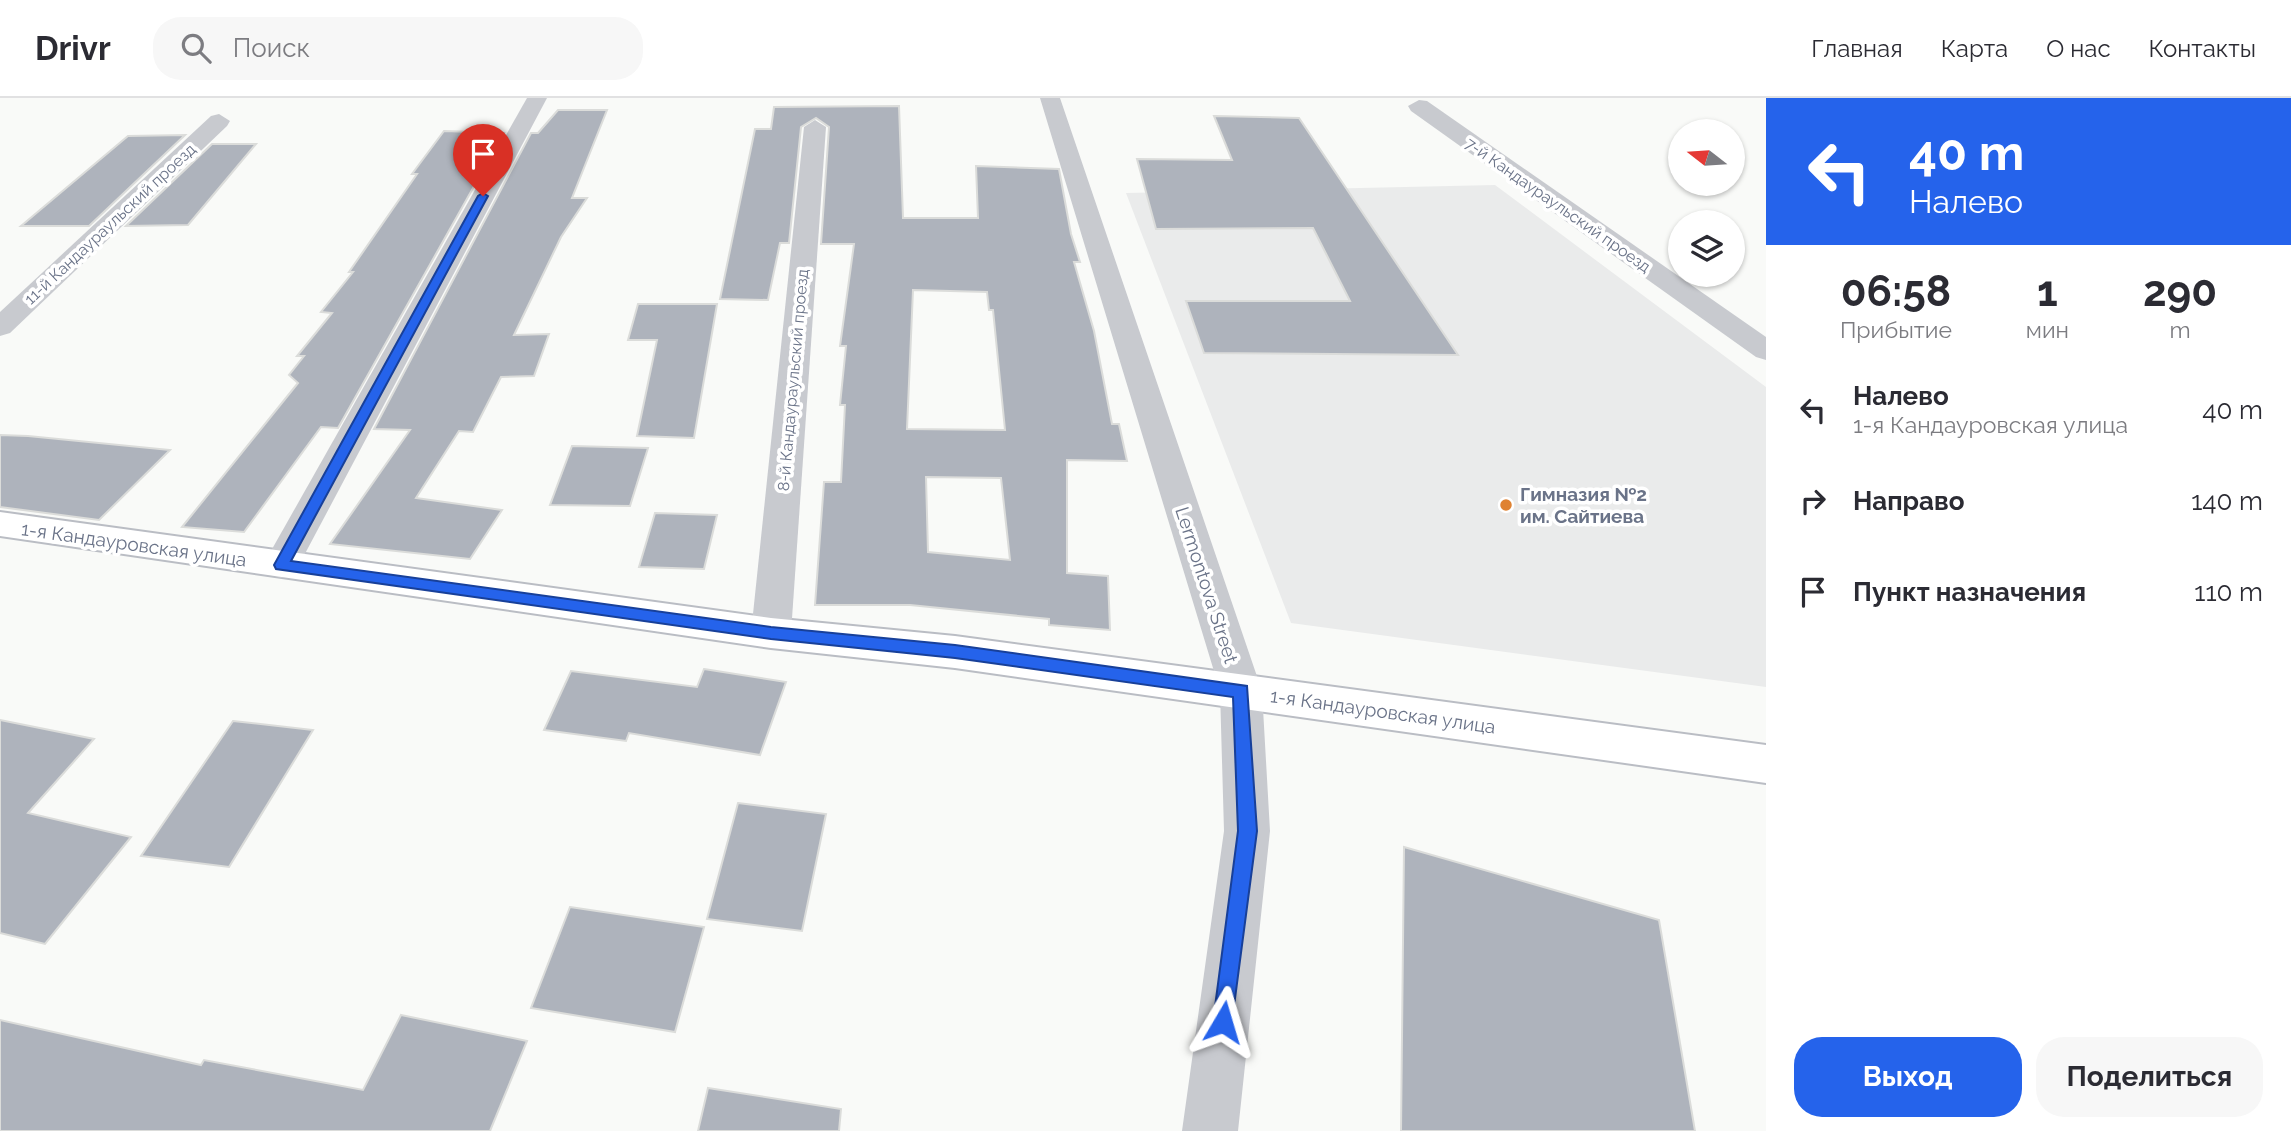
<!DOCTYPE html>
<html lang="ru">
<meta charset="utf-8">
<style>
body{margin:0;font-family:Raleway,sans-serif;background:#f7f7f7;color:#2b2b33;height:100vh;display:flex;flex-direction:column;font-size:26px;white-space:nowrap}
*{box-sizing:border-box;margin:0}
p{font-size:23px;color:#7c7c81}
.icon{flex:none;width:38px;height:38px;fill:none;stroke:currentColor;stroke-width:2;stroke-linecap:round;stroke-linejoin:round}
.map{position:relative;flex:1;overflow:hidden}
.side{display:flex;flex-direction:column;background:#fff;width:525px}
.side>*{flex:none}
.hud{background:#2563eb;color:#fff;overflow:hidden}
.needle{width:46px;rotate:287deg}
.controls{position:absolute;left:1668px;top:21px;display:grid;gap:14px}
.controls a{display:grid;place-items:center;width:77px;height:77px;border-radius:50%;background:#fff;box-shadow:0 2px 5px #0004;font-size:35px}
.pin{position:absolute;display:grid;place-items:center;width:60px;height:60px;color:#fff;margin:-72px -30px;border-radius:50% 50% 50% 0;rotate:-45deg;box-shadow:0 0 7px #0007}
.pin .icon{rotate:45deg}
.me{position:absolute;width:77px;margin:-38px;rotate:7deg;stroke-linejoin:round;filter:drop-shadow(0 0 5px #0008)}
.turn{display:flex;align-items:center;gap:24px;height:147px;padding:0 28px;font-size:32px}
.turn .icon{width:91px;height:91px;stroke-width:2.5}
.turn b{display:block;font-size:49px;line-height:60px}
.eta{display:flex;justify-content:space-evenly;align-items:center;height:119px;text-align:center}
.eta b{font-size:42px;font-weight:700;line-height:49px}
.cta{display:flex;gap:14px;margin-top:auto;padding:14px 28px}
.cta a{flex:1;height:80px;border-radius:28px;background:#2563eb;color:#fff;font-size:28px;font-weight:700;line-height:80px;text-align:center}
.cta a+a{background:#f7f7f7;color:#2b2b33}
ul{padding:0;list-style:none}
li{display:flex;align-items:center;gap:21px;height:91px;padding:0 28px}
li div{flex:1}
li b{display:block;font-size:26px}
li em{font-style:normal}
header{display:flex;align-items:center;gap:42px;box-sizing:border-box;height:98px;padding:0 35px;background:#fff;border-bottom:2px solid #e1e1e2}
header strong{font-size:33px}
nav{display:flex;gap:38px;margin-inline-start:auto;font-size:24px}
.search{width:490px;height:63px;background:#f7f7f7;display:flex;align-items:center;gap:18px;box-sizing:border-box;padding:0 24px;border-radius:28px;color:#7c7c81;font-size:26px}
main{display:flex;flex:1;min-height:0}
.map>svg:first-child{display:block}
</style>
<header>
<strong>Drivr</strong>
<div class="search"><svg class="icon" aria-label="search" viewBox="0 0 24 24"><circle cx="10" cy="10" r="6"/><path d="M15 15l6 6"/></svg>Поиск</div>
<nav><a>Главная</a><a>Карта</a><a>О нас</a><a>Контакты</a></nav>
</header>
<main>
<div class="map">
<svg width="1766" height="1033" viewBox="0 0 1766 1033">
<rect width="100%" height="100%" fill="#f9faf8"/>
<polygon fill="#eaebeb" points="1495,87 1766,289 1766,589 1291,525 1126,95"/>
<g fill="#aeb3bc" stroke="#dbdcda" stroke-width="2" fill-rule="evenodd">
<path d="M899 8 903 120H978L976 68 1059 71 1071 136 1080 164H1074L1094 233 1112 326H1119L1127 363 1067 362V475L1108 478 1110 532 1049 527V521L910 507H815L824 384H841L845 307H840L846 248H840L854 146H821L829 29 816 20 801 29 789 145H780L768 202 720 201 755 31H771L774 9ZM913 192 987 194 989 212H993L1005 332 907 331ZM926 379 1001 380 1010 462 928 454Z"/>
<polygon points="558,12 607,12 572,100 587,100 561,139 514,237 549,236 534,278 501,279 473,334 459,333 416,400 502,412 470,461 330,446 410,332 374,331 531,35 538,35"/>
<polygon points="1214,18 1299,20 1458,257 1204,255 1186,203 1350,203 1313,130 1156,131 1137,61 1232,62"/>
<polygon points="444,33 504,35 338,330 321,329 244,434 182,429 298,285 289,277 304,258 297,258 332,215 321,214 353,174 349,174 417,76 412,76"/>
<polygon points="185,37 89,128 21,128 128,38"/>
<polygon points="212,46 256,46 188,127 126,128"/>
<polygon points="638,206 717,206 694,340 637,338 657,242 628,242"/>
<polygon points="0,337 28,338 170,352 99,422 0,409"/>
<polygon points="572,348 648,350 630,408 550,407"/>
<polygon points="655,415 717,417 704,471 639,469"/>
<polygon points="704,571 786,584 760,657 629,635 626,643 544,632 571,573 697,589"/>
<polygon points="0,622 94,641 28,715 131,739 45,846 0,835"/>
<polygon points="233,623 313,632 229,769 141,758"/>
<polygon points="738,705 826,716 802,833 707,821"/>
<polygon points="1404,749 1659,822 1695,1033 1401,1033"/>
<polygon points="570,809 704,829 675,934 531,910"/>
<polygon points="401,917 527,943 490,1033 0,1033 0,922 201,967 204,962 363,992"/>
<polygon points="708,990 841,1011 839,1033 698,1033"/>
</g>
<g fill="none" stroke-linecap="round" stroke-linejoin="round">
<g stroke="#babdc4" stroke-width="4">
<polygon id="secondary" points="0,414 771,520 955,538 1766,647 1766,685 955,570 771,550 0,438"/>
</g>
<g fill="#c8cacf" fill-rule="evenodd">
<polygon points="527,0 547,0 299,467 294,476 281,480 268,476 263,467"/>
<polygon points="1040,0 1060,0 1262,593 1270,733 1238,1033 1182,1033 1224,733 1220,593"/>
<polygon points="1419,2 1427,3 1766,239 1766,262 1756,259 1411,13 1408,8"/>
<polygon points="219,16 230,23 227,28 10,235 0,238 0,214 211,18"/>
<polygon points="815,22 826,29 791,535 785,546 771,550 757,546 751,535 804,29"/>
</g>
<use href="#secondary" fill="#fff" fill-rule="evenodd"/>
</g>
<polygon fill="#2563eb" stroke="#184099" stroke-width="2" points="483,95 488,98 291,463 771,529 955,547 1247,588 1257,733 1231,931 1223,935 1216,931 1213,924 1238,733 1233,599 955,560 771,541 276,471 274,467 478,98"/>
<circle fill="#df8232" stroke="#fff" stroke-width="2.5" cx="1506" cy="407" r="7"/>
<g text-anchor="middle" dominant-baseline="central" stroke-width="7" stroke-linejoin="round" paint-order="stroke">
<g font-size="16" fill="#6a7388" stroke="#fff">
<text transform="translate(1558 107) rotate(35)">7-й Кандаураульский проезд</text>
<text transform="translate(110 126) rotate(-43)">11-й Кандаураульский проезд</text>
<text transform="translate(793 282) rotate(-85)">8-й Кандаураульский проезд</text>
</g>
<g font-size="19" font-weight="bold" fill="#6a7388" stroke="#fff" text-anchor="start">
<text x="1520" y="396">Гимназия №2<tspan x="1520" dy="22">им. Сайтиева</tspan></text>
</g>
<g font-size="19" fill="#6a7388" stroke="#fff">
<text transform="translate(134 446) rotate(8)">1-я Кандауровская улица</text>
<text transform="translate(1207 487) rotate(72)">Lermontova Street</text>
<text transform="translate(1383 613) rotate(8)">1-я Кандауровская улица</text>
</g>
</g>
</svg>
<div class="controls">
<a><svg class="needle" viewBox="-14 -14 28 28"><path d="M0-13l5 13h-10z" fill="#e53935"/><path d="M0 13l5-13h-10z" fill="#7c7c81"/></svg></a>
<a><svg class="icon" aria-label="layers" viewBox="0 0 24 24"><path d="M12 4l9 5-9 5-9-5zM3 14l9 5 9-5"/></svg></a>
</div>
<div class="pin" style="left:483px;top:98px;background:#d93025"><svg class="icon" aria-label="arrive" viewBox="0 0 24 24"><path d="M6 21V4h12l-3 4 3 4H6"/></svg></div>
<svg class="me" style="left:1223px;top:924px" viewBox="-20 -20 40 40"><path d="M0-17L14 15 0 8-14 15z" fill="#2563eb" stroke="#fff" stroke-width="4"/></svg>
</div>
<section class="side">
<div class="hud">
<div class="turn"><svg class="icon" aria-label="left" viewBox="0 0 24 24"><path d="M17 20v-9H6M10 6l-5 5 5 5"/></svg><div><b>40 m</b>Налево</div></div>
</div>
<div class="eta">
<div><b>06:58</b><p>Прибытие</p></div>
<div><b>1</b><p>мин</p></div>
<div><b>290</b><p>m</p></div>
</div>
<ul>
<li><svg class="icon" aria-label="left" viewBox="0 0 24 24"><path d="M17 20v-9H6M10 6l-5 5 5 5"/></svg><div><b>Налево</b><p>1-я Кандауровская улица</p></div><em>40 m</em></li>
<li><svg class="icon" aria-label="right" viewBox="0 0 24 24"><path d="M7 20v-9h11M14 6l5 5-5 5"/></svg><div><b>Направо</b></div><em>140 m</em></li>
<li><svg class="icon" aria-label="arrive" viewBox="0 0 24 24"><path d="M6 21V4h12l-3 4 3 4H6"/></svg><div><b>Пункт назначения</b></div><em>110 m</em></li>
</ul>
<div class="cta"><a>Выход</a><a>Поделиться</a></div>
</section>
</main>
